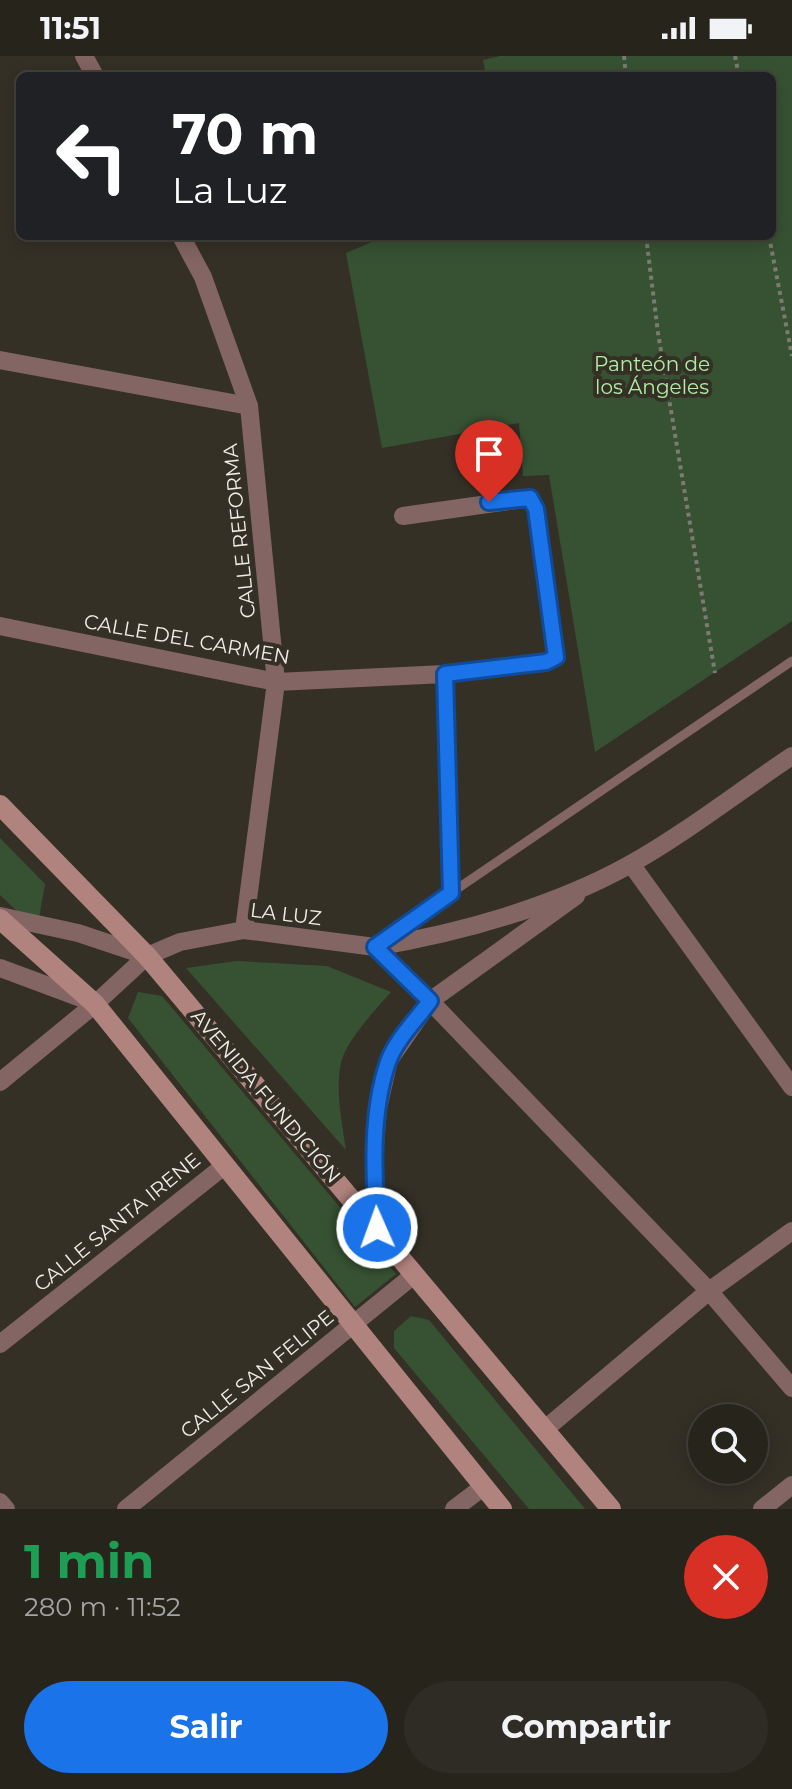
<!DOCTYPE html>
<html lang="es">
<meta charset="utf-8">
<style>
body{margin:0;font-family:Montserrat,sans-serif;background:#2f2c25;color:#f1f3f6;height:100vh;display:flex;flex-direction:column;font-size:30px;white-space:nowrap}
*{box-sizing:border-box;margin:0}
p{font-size:26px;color:#a4a4a3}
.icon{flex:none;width:44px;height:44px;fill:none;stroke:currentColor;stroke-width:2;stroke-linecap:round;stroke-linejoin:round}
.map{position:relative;height:1453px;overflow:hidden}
.panel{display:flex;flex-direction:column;background:#27241c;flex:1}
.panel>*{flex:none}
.top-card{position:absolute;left:16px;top:16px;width:760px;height:168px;border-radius:12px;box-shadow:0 4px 20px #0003,0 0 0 2px #43413b;background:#202124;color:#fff;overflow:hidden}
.controls{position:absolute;left:688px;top:1348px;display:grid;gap:16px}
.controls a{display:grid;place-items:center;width:80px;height:80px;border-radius:50%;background:#27241c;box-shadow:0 4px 20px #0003,0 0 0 2px #43413b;font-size:40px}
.pin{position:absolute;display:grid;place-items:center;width:68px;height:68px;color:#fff;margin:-82px -34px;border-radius:50% 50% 50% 0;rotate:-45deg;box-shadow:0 0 8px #0007}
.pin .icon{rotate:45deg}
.me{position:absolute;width:88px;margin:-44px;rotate:358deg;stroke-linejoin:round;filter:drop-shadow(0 0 6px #0008)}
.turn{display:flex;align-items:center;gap:28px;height:168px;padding:0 24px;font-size:36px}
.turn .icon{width:104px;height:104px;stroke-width:2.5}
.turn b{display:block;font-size:56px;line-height:68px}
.round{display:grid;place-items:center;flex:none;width:84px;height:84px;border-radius:42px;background:#2f2c25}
.head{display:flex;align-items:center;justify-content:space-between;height:136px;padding:0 24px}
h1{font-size:48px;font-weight:700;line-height:60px;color:#1e9e55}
.cta{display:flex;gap:16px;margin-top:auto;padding:16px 24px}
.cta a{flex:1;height:92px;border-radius:48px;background:#1a73e8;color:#fff;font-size:32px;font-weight:700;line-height:92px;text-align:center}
.cta a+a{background:#2f2c25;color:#f1f3f6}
.status{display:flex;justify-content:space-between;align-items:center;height:56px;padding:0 40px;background:#27241c;direction:ltr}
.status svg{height:22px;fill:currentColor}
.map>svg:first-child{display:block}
</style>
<div class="status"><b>11:51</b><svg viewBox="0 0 49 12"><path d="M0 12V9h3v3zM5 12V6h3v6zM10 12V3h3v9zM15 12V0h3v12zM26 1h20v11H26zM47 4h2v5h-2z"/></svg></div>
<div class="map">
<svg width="792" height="1453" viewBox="0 0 792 1453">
<rect width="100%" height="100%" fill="#343026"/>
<g fill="#375233">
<polygon points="500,0 792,0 792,565 595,696 549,419 523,420 519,367 382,392 346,197 386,180 772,180 772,20 486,20 483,4"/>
<polygon points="0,782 45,828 39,862 20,858 0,839"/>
<path d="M237 905 327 910 391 936C376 953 345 986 341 1007 335 1034 342 1067 346 1094L186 912Z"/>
<polygon points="138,936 162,940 396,1218 355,1251 128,962"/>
<polygon points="411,1260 429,1264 585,1453 529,1453 394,1292 394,1275"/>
</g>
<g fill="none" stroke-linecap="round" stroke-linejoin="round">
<g stroke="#7d7a71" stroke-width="4" stroke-dasharray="4 4" stroke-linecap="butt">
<polyline points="624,0 626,20"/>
<polyline points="735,0 739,20"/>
<polyline points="646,180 658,277 715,617"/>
<polyline points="769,180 792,300"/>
</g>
<polyline stroke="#836563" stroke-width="9" points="451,837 792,605"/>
<g stroke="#836563" stroke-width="18">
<polyline points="84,0 95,20"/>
<polyline points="181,180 203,221 249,350 276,626 244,874"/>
<polyline points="0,304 249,350"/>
<polyline points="0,570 276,626 445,618 546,606 556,601 536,453 530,442 403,460"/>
<polyline points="631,808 792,1031"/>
<polyline points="0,860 78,877 147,900"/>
<polyline points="378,889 451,837 445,618"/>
<path d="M375 891C460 877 553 851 629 809 686 777 738 736 792 700"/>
<polyline points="0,912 89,945"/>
<polyline points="0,1026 95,948 147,900 180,886 244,874 375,891 430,945 709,1235 792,1332"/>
<polyline points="377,1172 374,1101 378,1052 389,1004 430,945 576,840"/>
<polyline points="0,1288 224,1110"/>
<polyline points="544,1374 709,1235 792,1175"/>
<polyline points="0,1446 6,1453"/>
<polyline points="126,1453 415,1218"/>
<polyline points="454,1453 483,1431"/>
<polyline points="762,1453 792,1429"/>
</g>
<g stroke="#b1837f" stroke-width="20">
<polyline points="0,749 147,900 611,1453"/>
<polyline points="0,863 95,948 502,1453"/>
</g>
</g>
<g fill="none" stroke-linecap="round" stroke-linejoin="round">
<g stroke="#114b97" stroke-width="20">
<path id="route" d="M377 1172C374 1117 370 1059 388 1006 395 985 417 963 430 945L375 891 451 837 445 618 546 606 556 601 536 453 530 442 489 446"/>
</g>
<use href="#route" stroke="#1a73e8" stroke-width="14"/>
</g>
<g text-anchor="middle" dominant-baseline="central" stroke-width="8" stroke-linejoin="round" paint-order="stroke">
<g font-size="20" fill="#b0eea6" stroke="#343026">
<text x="652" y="308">Panteón de<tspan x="652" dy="23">los Ángeles</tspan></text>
</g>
<g font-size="20" fill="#f0ede7" stroke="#343026">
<text transform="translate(239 475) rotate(-96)">CALLE REFORMA</text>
<text transform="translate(187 583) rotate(10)">CALLE DEL CARMEN</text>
<text transform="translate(286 858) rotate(7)">LA LUZ</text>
<text transform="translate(266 1040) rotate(50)">AVENIDA FUNDICIÓN</text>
<text transform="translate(117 1166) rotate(-39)">CALLE SANTA IRENE</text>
<text transform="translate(257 1318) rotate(-39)">CALLE SAN FELIPE</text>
</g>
</g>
</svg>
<div class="controls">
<a><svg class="icon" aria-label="search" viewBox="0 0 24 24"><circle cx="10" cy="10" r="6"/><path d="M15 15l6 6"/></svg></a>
</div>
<div class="pin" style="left:489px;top:446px;background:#d93025"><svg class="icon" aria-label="arrive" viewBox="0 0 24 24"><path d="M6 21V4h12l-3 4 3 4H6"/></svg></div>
<svg class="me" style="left:377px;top:1172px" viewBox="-20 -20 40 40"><circle r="17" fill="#1a73e8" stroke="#fff" stroke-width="3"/><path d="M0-11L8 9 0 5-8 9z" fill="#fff"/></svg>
<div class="top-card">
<div class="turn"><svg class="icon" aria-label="left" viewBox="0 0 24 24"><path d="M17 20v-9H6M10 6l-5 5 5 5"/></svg><div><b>70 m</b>La Luz</div></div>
</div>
</div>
<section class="panel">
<div class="head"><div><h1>1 min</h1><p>280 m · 11:52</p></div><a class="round" style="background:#d93025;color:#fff"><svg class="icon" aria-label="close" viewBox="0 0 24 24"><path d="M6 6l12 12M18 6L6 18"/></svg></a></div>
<div class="cta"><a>Salir</a><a>Compartir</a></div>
</section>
